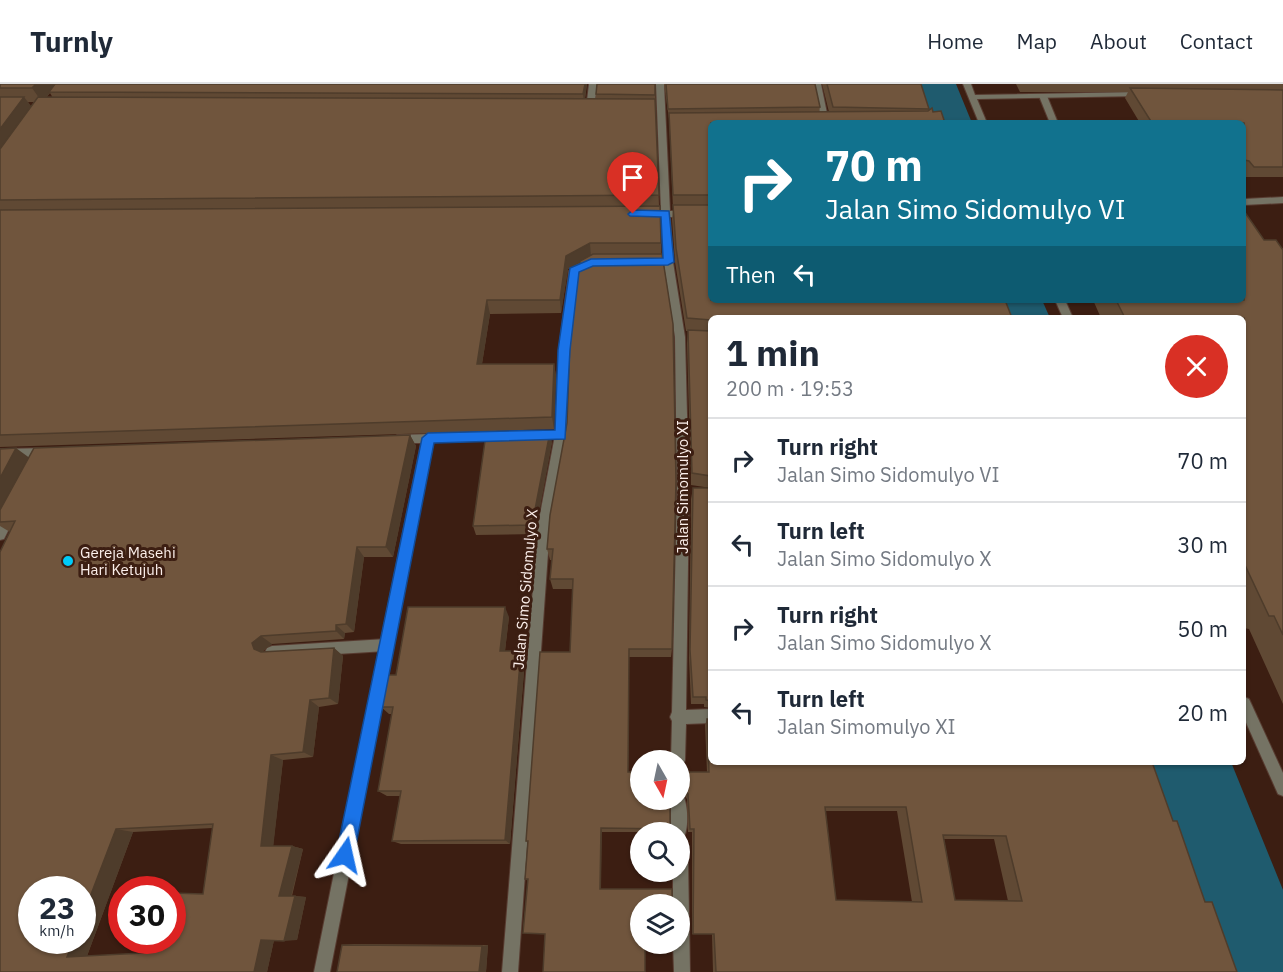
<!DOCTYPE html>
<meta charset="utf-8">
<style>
body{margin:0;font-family:"IBM Plex Sans",sans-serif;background:#f6f6f7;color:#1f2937;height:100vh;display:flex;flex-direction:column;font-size:22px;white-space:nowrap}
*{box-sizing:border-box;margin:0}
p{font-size:20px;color:#747a83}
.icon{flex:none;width:33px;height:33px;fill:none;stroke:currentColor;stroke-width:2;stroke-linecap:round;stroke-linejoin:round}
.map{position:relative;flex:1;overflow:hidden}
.details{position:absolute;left:708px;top:231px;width:538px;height:450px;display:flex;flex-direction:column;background:#fff;border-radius:9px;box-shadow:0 2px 4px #0004}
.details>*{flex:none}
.hud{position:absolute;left:708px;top:36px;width:538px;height:183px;border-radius:9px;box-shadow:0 2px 4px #0004;background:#11728e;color:#fff;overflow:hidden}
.needle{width:39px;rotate:171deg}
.buttons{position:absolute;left:630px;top:666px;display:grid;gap:12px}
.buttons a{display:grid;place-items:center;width:60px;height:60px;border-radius:50%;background:#fff;box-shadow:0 2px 4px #0004;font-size:30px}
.speed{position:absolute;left:18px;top:792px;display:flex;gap:12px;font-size:30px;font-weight:700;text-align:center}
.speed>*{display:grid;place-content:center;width:78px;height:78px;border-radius:50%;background:#fff;box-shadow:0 2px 4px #0004;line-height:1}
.speed small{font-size:15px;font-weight:400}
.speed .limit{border:9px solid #d22;background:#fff;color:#111}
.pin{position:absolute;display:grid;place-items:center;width:51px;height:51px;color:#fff;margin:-62px -26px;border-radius:50% 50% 50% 0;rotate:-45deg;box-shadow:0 0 6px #0007}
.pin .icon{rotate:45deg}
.me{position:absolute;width:66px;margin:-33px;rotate:11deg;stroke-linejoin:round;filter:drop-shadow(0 0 4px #0008)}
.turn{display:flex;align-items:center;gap:21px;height:126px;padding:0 18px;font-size:27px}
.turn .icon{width:78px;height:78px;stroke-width:2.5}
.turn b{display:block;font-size:42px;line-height:51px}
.then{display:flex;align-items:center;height:57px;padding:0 18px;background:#0003;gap:12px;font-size:22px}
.round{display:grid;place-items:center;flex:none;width:63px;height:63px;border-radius:32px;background:#f6f6f7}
.head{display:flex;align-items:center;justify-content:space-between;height:102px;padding:0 18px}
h1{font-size:36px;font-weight:800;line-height:45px}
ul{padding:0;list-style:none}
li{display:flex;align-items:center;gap:18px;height:84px;padding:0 18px;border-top:2px solid #e0e1e3}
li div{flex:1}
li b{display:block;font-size:22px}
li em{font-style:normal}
header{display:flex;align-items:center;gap:36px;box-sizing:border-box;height:84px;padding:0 30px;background:#fff;border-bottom:2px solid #e0e1e3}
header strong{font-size:28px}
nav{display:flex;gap:33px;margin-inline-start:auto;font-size:21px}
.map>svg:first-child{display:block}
</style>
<header>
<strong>Turnly</strong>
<nav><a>Home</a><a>Map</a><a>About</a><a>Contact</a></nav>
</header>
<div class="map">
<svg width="1283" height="888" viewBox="0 0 1283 888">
<rect width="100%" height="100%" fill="#3c1e12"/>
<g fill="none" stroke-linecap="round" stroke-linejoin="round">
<g fill="#1f5b6e" fill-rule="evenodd">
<polygon points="914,0 956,0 972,39 928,39"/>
<polygon points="988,216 1042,216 1050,234 994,234"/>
<polygon points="1151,678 1231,678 1283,806 1283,888 1224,888"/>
</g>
<g stroke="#573b30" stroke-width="2">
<g id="lane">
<polygon points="1040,10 1047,12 1058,39 1050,39 1039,12"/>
<polygon points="386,555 391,557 393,561 391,565 386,567 272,574 267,572 265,568 267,564 272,562"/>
</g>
</g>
<g stroke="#573b30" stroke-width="2">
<g id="street">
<polygon points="589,0 597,0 594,25 590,27 586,25"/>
<polygon points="656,0 664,0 670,127 711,127 711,133 670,133 673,178 685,253 689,408 686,626 711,625 711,639 686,640 685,676 683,681 680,683 680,676 671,676 672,637 670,633 672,628 677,408 675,253 664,181 648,180 643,177 648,174 663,175 662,133 646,133 642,130 646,127 661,127"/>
<polygon points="813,0 821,0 829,39 822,38"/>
<polygon points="963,0 971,0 975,11 1141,8 1145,10 1141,12 977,15 987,39 979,39"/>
<polygon points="1283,113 1283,119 1244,121 1244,115"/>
<polygon points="594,175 599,178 597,180 583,184 579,188 569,266 567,351 550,441 518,888 502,888 538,441 555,351 559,266 569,187 577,180"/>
<polygon points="1055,216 1065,216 1073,234 1063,234"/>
<polygon points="503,348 509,352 503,356 433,358 330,888 314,888 421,359 397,359 391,355 397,351"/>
<polygon points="47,364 53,369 47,374 0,375 0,365"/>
<polygon points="10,426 14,427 16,431 4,455 0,456 0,439 6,427"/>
<polygon points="1244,613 1249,615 1283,689 1283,712 1278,710 1244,634"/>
<path d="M680 709 683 711C688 721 689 743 684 753L680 755V748H671V716H680Z"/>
<polygon points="680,766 685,769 688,774 690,888 674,888 673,860 680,860 680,820 673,820 673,788 680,788"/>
</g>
</g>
<use href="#lane" fill="#757364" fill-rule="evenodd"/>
<use href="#street" fill="#757364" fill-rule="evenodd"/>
</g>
<g fill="#604934" fill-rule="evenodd">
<path d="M0 0H587L585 15H596V10L655 0 659 122 661 159 672 565 671 573H629L628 688 640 716H671H670V745L669 748H602L545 850 528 797 525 795 528 759 526 757 570 568 573 505H553L550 495 552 476H550L547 465 567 339 580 179 568 185 561 229 490 230 482 280H554L556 292 554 345 0 363ZM50 9 53 14H46ZM28 18H35L31 23Z"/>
<polygon points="664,0 815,0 820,23 819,28 829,28 822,0 921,0 929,25 928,27 933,28 711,39 711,404 691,401 687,259 688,247 686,247 675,178 672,135 673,125 669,35"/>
<polygon points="1016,0 1283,0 1283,93 1246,93 1244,89 1244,39 1140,39 1125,14 1128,8 1020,8"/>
<polygon points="1264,156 1282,165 1283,164 1283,620 1249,545 1244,544 1244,234 1101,234 1093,216 1244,216"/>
<path d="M410 351 416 362 393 473H364L354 548 345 549 344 555 272 560 263 567V568L334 564 343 572 338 620 319 623 313 673 283 676 273 762H292L303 765 292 812 306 813 297 856H274L267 888H0L10 448 0 442V365L29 374ZM213 744 203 810 143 869 87 872 133 748Z"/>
<polygon points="552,358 535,450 476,451 473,442"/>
<polygon points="693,404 711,404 711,624 704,623 704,620 691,620 689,574 691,415"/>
<polygon points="509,533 505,567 521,567 525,575 510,760 401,760 392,757 400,712 387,712 378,707 392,630 389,630 381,623"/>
<path d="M707 635 1173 737 1205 818 1237 888H713L712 850H692V748H688L687 715 680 707V688H707L705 641ZM825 727H897L912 818 836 816ZM944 755H994L1008 817 955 816Z"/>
<polygon points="354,860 488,861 486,888 337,888 342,861"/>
</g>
<g fill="#4e3c2b">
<polygon points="36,0 58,0 49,8 50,9 42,18 32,4"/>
<polygon points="585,0 587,0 584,20 583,10"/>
<polygon points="24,13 35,27 0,74 0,45"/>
<polygon points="590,159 591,173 568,185 561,229 560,216 566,172"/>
<polygon points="487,216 490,230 480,292 477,280"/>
<polygon points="554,280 556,292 554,345 552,333"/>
<polygon points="550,348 552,358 535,450 532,441"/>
<polygon points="410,351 416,362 393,473 386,463"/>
<polygon points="16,364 31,375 0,434 0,394"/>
<polygon points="357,463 364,473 354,548 346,540"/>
<polygon points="505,523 509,533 504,575 500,567"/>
<polygon points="336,541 345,549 344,555 336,547"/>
<polygon points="261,552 272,560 263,567 265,573 254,565 252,559"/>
<polygon points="334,564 343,572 338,620 329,614"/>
<polygon points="521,567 525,575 510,760 505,756"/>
<polygon points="310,616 319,623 313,673 303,668"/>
<polygon points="271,671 283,676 273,765 261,762"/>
<polygon points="601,744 602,748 601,806 600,805"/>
<polygon points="116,745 133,748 87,872 67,873 74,856 82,856 82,834"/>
<polygon points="292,762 303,765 291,813 279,812"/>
<polygon points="295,812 306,813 297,856 284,857"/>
<polygon points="261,856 274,856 267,888 254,888"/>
<polygon points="488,861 486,888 479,888 482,862"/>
</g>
<g fill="#70553d" stroke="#4e3c2b" stroke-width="1.5" fill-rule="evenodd">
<polygon points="0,0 36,0 32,4 0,4"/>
<polygon points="55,0 585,0 583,10 49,8"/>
<polygon points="597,0 655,0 655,11 596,10"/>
<polygon points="666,0 815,0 820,23 668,25"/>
<polygon points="827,0 921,0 929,25 833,23"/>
<polygon points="1130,4 1283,6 1283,83 1254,83 1249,77 1244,76 1244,39 1152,39"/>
<polygon points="0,13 24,13 0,45"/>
<polygon points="38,13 655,15 659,111 0,116 0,65"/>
<polygon points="932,24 933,28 941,27 945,39 711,39 711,111 673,111 669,29 928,27"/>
<polygon points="673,121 711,121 711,216 1005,216 1012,234 711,234 711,236 687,234 676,164"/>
<polygon points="660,122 661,159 590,159 566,172 560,216 487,216 477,280 554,280 552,333 0,351 0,126"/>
<polygon points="1244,127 1264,156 1276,156 1283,166 1283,551 1274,532 1269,532 1244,479 1244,234 1125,234 1116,216 1244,216"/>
<polygon points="593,170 662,170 673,240 676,397 672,565 629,565 628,688 640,688 640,716 670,716 670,745 601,744 600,805 672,805 672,820 640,820 640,860 645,860 645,888 543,888 545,850 523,849 528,795 525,795 528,757 526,757 540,568 570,568 573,495 550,495 553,465 547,465 550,431 567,339 570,253 580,177"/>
<polygon points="688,246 711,247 711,392 692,389"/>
<polygon points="550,348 532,441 473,442 486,350"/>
<path d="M410 351 386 463H357L346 540 336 541V547L261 552 252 559 254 565 261 568 334 564 329 614 310 616 303 668 271 671 261 762H292L279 812H295L284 857 261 856 254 888H0V468L15 437 0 438V426L34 364ZM213 740 203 810 172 809V856H147L143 869 67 873 74 856H32V806H82V834L116 745Z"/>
<polygon points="16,364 0,394 0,365"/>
<polygon points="693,404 711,404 711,617 706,616 706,613 693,613 690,566"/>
<polygon points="408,523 505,523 500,567 521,567 505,756 392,757 401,707 378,707 393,623 381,623 388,591 396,591"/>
<path d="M707 635H711V678H1152L1173 737H1177L1205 818H1212L1237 888H716L714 850H693L694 745H690L688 710 681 702 680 707V688H709ZM825 723H906L922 818 836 816ZM943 751 1006 752 1022 817 955 816Z"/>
<polygon points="342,861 482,862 479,888 337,888"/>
</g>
<polygon fill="#1a73e8" stroke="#114b97" stroke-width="1.5" points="633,126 669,127 674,178 668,181 593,182 579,188 570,266 565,355 434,359 354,771 351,777 345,780 339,777 336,771 422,354 428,349 555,346 558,266 570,184 591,175 663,174 661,133 630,132 628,130"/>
<circle fill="#00cbf8" stroke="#3c1e12" stroke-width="2" cx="68" cy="477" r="6"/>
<g text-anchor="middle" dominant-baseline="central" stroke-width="6" stroke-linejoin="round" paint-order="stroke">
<g font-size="15" fill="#fcefeb" stroke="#3c1e12">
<text transform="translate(682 403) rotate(-90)">Jalan Simomulyo XI</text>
<text transform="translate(525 505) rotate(-85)">Jalan Simo Sidomulyo X</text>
</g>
<g font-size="15" fill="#fcefeb" stroke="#3c1e12" text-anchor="start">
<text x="80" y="468">Gereja Masehi<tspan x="80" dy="17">Hari Ketujuh</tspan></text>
</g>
</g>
</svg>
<div class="buttons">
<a><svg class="needle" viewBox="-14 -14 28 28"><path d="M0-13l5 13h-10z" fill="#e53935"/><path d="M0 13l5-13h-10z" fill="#747a83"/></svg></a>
<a><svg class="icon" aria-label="search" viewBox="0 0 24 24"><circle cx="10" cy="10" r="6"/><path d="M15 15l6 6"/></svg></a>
<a><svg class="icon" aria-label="layers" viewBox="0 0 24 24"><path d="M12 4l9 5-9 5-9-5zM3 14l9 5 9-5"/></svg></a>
</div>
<div class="speed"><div>23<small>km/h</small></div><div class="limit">30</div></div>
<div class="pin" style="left:633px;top:130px;background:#d93025"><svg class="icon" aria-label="arrive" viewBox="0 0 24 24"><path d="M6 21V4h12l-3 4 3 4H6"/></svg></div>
<svg class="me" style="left:345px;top:771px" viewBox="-20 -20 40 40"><path d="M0-17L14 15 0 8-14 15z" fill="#1a73e8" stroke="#fff" stroke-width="4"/></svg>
<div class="hud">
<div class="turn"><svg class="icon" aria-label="right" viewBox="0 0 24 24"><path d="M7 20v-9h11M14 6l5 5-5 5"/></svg><div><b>70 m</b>Jalan Simo Sidomulyo VI</div></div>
<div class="then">Then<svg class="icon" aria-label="left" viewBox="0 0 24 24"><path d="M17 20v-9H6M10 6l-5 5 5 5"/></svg></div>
</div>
<section class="details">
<div class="head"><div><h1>1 min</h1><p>200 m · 19:53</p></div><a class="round" style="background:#d93025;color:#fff"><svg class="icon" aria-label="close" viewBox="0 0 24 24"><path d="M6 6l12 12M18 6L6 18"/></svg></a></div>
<ul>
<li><svg class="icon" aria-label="right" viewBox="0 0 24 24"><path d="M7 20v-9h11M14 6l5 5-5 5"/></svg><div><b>Turn right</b><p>Jalan Simo Sidomulyo VI</p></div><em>70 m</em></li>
<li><svg class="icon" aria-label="left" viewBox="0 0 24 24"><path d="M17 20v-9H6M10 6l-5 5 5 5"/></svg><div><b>Turn left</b><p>Jalan Simo Sidomulyo X</p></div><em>30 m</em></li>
<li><svg class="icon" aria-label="right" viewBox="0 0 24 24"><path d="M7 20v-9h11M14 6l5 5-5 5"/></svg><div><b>Turn right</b><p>Jalan Simo Sidomulyo X</p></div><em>50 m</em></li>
<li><svg class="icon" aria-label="left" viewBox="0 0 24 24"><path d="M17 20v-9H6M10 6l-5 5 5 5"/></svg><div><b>Turn left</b><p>Jalan Simomulyo XI</p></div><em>20 m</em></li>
</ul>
</section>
</div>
